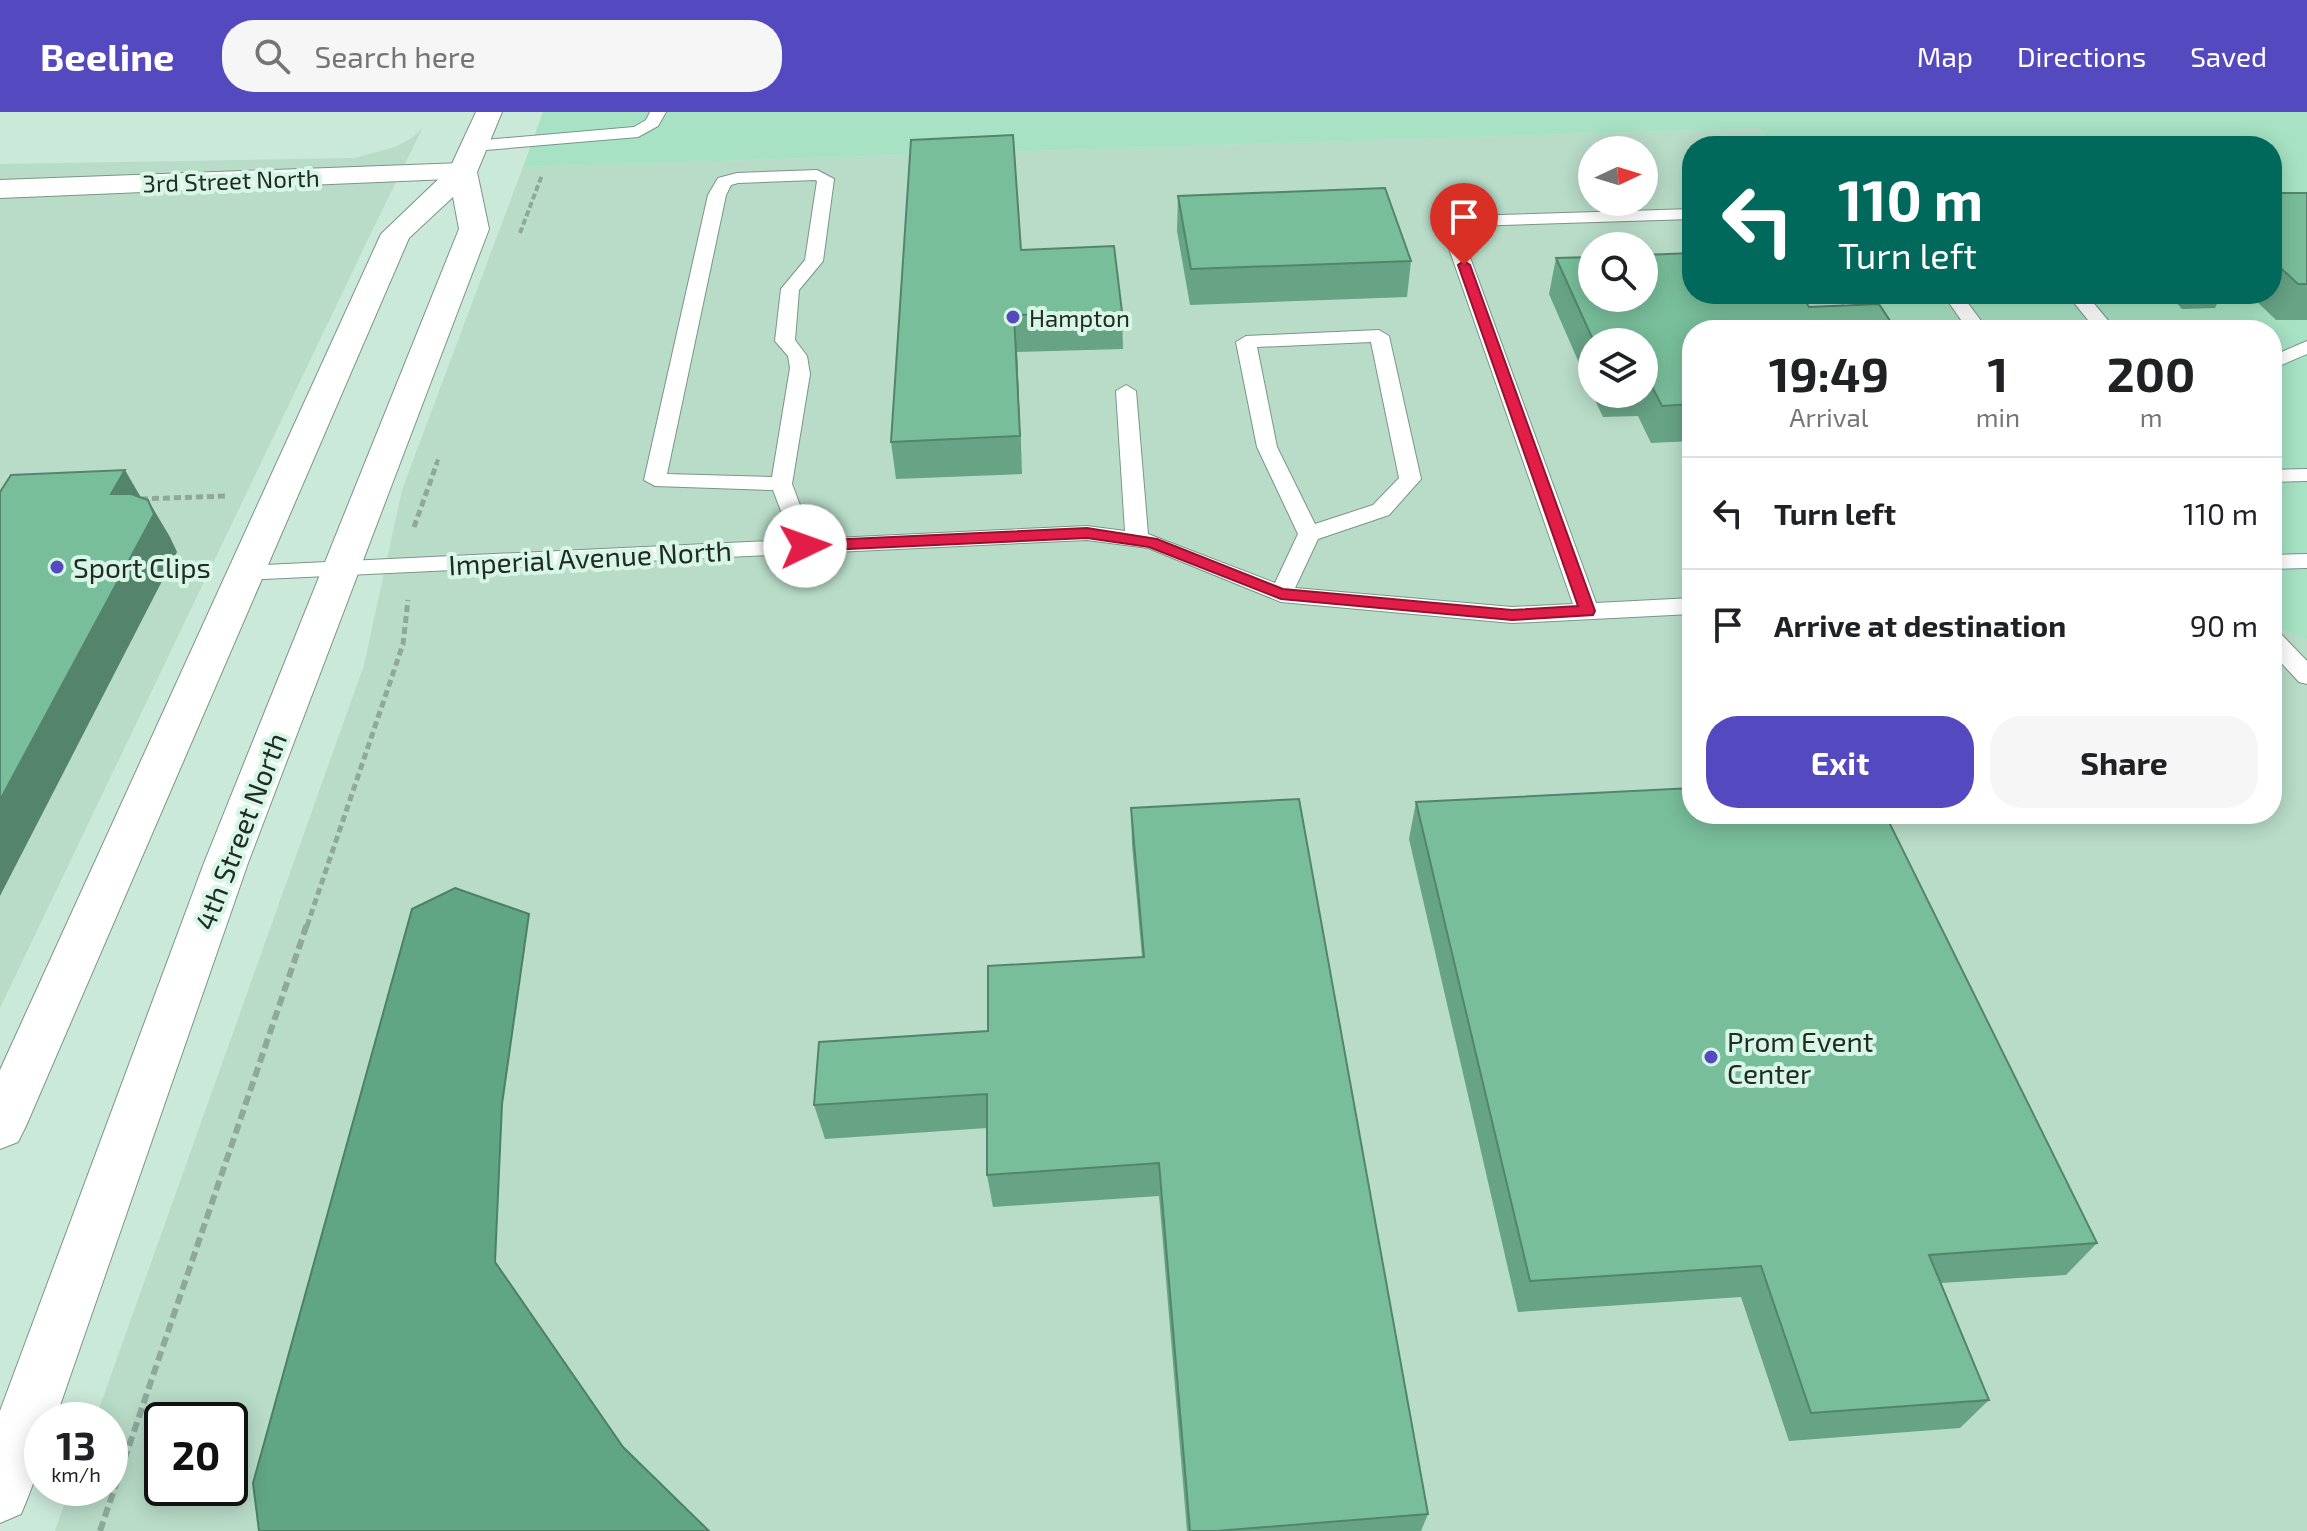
<!DOCTYPE html>
<style>
body{margin:0;font-family:"Exo 2",sans-serif;background:#f6f6f6;color:#202124;height:100vh;display:flex;flex-direction:column;font-size:30px;white-space:nowrap}
*{box-sizing:border-box;margin:0}
p{font-size:26px;color:#757577}
.icon{flex:none;width:44px;height:44px;fill:none;stroke:currentColor;stroke-width:2;stroke-linecap:round;stroke-linejoin:round}
.map{position:relative;flex:1;overflow:hidden}
.drawer{position:absolute;left:1682px;top:208px;width:600px;height:504px;display:flex;flex-direction:column;background:#fff;border-radius:32px;box-shadow:0 4px 20px #0003}
.drawer>*{flex:none}
.guide{position:absolute;left:1682px;top:24px;width:600px;height:168px;border-radius:32px;box-shadow:0 4px 20px #0003;background:#00695c;color:#fff;overflow:hidden}
.needle{width:52px;rotate:86deg}
.buttons{position:absolute;left:1578px;top:24px;display:grid;gap:16px}
.buttons a{display:grid;place-items:center;width:80px;height:80px;border-radius:50%;background:#fff;box-shadow:0 4px 20px #0003;font-size:40px}
.speed{position:absolute;left:24px;top:1290px;display:flex;gap:16px;font-size:40px;font-weight:700;text-align:center}
.speed>*{display:grid;place-content:center;width:104px;height:104px;border-radius:50%;background:#fff;box-shadow:0 4px 20px #0003;line-height:1}
.speed small{font-size:20px;font-weight:400}
.speed .limit{border:4px solid #111;border-radius:12px;background:#fff;color:#111}
.pin{position:absolute;display:grid;place-items:center;width:68px;height:68px;color:#fff;margin:-82px -34px;border-radius:50% 50% 50% 0;rotate:-45deg;box-shadow:0 0 8px #0007}
.pin .icon{rotate:45deg}
.me{position:absolute;width:88px;margin:-44px;rotate:87deg;stroke-linejoin:round;filter:drop-shadow(0 0 6px #0008)}
.turn{display:flex;align-items:center;gap:28px;height:168px;padding:0 24px;font-size:36px}
.turn .icon{width:104px;height:104px;stroke-width:2.5}
.turn b{display:block;font-size:56px;line-height:68px}
.eta{display:flex;justify-content:space-evenly;align-items:center;height:136px;text-align:center}
.eta b{font-size:48px;font-weight:700;line-height:56px}
.cta{display:flex;gap:16px;margin-top:auto;padding:16px 24px}
.cta a{flex:1;height:92px;border-radius:32px;background:#5549c0;color:#fff;font-size:32px;font-weight:700;line-height:92px;text-align:center}
.cta a+a{background:#f6f6f6;color:#202124}
ul{padding:0;list-style:none}
li{display:flex;align-items:center;gap:24px;height:112px;padding:0 24px;border-top:2px solid #e0e0e0}
li div{flex:1}
li b{display:block;font-size:30px}
li em{font-style:normal}
header{display:flex;align-items:center;gap:48px;box-sizing:border-box;height:112px;padding:0 40px;background:#5549c0;color:#fff}
header strong{font-size:38px}
nav{display:flex;gap:44px;margin-inline-start:auto;font-size:28px}
.search{width:560px;height:72px;background:#f6f6f6;display:flex;align-items:center;gap:20px;box-sizing:border-box;padding:0 28px;border-radius:32px;color:#757577;font-size:30px}
.map>svg:first-child{display:block}
</style>
<header>
<strong>Beeline</strong>
<div class="search"><svg class="icon" aria-label="search" viewBox="0 0 24 24"><circle cx="10" cy="10" r="6"/><path d="M15 15l6 6"/></svg>Search here</div>
<nav><a>Map</a><a>Directions</a><a>Saved</a></nav>
</header>
<div class="map">
<svg width="2307" height="1419" viewBox="0 0 2307 1419">
<rect width="100%" height="100%" fill="#cbe9d9"/>
<g fill="#b8dcc8" fill-rule="evenodd">
<polygon points="423,15 372,119 0,896 0,52 354,46 395,35 412,26"/>
<path d="M1759 16 1772 34H1692V182H1873L1897 218H1692V702H2272V512L2307 528V1419H55L70 1376H110V1308H95L364 553 402 378 523 55ZM1592 38H1644V90H1592ZM1592 134H1644V186H1592ZM1592 230H1644V282H1592ZM162 1308H230V1376H162Z"/>
</g>
<polygon fill="#a6e2c3" points="543,0 2307,0 2307,528 2272,512 2272,218 1897,218 1873,182 2272,182 2272,34 1772,34 1759,16 523,55"/>
<polygon fill="#60a584" stroke="#4d8068" stroke-width="2" points="455,776 529,802 502,992 495,1150 623,1335 709,1419 259,1419 253,1371 412,797"/>
<g fill="none" stroke-linecap="round" stroke-linejoin="round">
<g stroke="#7a9687" stroke-width="2">
<g id="service">
<polygon points="650,0 666,0 658,14 638,25 474,39 466,34 474,29 634,15 646,8"/>
<path d="M817 58 834 67 823 149 799 178 795 228 807 244 810 262 792 372 813 427 1087 414 1125 419 1116 279 1126 273 1136 279 1148 422 1275 471 1298 422 1257 335 1236 230 1246 224 1379 218 1389 224 1421 367 1389 403 1318 427 1295 476 1512 495 1573 492 1445 125 1462 105 1468 104 1692 97V107L1473 114 1463 126 1596 491 1692 486V502L1512 511 1281 490 1148 436 1087 428 243 468 235 466 232 461 235 456 243 454 792 428 773 378 655 374 644 368 708 83 718 66 737 61ZM815 68 817 69 805 148 781 177 775 229 788 244 790 256 772 365 667 362 726 83 731 73 738 71ZM1371 230 1399 366 1373 393 1315 412 1277 335 1257 235Z"/>
<polygon points="1837,182 1855,182 1881,218 1861,218"/>
<polygon points="1943,182 1961,182 1988,218 1968,218"/>
<polygon points="2067,182 2086,182 2116,218 2096,218"/>
<polygon points="2307,229 2307,242 2272,257 2272,244"/>
<polygon points="2307,357 2307,369 2272,370 2272,358"/>
<polygon points="2307,442 2307,456 2272,457 2272,443"/>
<polygon points="2272,519 2280,521 2307,549 2307,572 2299,570 2272,541"/>
</g>
</g>
<g stroke="#7a9687" stroke-width="2">
<polygon id="minor" points="463,51 473,54 477,60 473,66 0,86 0,68"/>
</g>
<g stroke="#7a9687" stroke-width="2">
<path id="tertiary" d="M476 0H502L477 60 489 117 248 751 55 1308H42C42 1349 37 1365 21 1402L0 1411V1299L204 751 459 117 453 85 409 126 26 1014 18 1030 0 1037V958L381 122 450 56Z"/>
</g>
<g stroke="#90a89b" stroke-width="4" stroke-dasharray="6 3" stroke-linecap="butt">
<polyline points="520,121 542,63"/>
<polyline points="436,353 439,345"/>
</g>
<g stroke="#90a89b" stroke-width="5" stroke-dasharray="7 4" stroke-linecap="butt">
<polyline points="141,387 227,384"/>
<polyline points="414,415 437,351"/>
<polyline points="307,814 403,532 408,488"/>
</g>
<polyline stroke="#90a89b" stroke-width="6" stroke-dasharray="10 5" stroke-linecap="butt" points="100,1419 307,812"/>
<use href="#service" fill="#fff" fill-rule="evenodd"/>
<use href="#minor" fill="#fff" fill-rule="evenodd"/>
<use href="#tertiary" fill="#fff" fill-rule="evenodd"/>
</g>
<g fill="#67a385">
<polygon points="2272,81 2307,81 2307,208 2276,208 2252,185 2220,186 2215,196 2182,197 2175,189 2143,189 2138,182 2272,182"/>
<polygon points="1178,84 1411,149 1407,185 1190,193 1177,119"/>
<polygon points="1021,138 1122,200 1123,237 1017,240 1022,362 896,367 891,330"/>
<polygon points="1556,146 1692,218 1692,329 1651,331 1638,304 1603,305 1592,282 1644,282 1644,230 1592,230 1592,281 1549,182"/>
<polygon points="1416,690 2097,1131 2066,1163 1941,1171 1989,1288 1960,1316 1789,1329 1741,1185 1518,1200 1409,727"/>
<polygon points="1131,696 1428,1402 1421,1419 1187,1419 1159,1084 993,1095 987,1063 987,1016 825,1027 814,993 988,919 1142,845 1132,733"/>
</g>
<g fill="#54856c">
<polygon points="1014,203 1017,240 1022,362 1020,324"/>
<polygon points="125,358 147,396 111,382"/>
<polygon points="148,388 170,425 177,440 0,784 0,688"/>
</g>
<g fill="#78be9b" stroke="#54856c" stroke-width="2">
<polygon points="1013,23 1021,138 1114,134 1122,200 1014,203 1020,324 891,330 911,28"/>
<polygon points="1385,76 1411,149 1191,157 1178,84"/>
<polygon points="2272,81 2307,81 2307,172 2298,172 2272,148"/>
<polygon points="1692,141 1692,182 1801,182 1809,195 1879,192 1896,218 1692,218 1692,292 1662,294 1648,267 1644,267 1644,230 1594,230 1556,146 1592,145 1592,186 1644,186 1644,143"/>
<polygon points="125,358 111,382 131,382 148,388 154,402 0,688 0,380 11,363"/>
<polygon points="1692,676 1692,702 1885,702 2097,1131 1929,1143 1989,1288 1811,1301 1761,1154 1530,1169 1416,690"/>
<polygon points="1299,687 1428,1402 1216,1419 1190,1419 1159,1051 987,1063 987,982 814,993 819,930 988,919 988,854 1144,845 1131,696"/>
</g>
<polygon fill="#e11d48" stroke="#92132f" stroke-width="2" points="1464,149 1470,153 1595,499 1593,503 1512,508 1281,487 1149,435 1087,426 805,439 797,434 805,429 1087,416 1157,427 1283,477 1512,498 1578,494 1458,153"/>
<g fill="#5549c0" stroke="#d8f6e6" stroke-width="3">
<circle cx="1013" cy="205" r="8"/>
<circle cx="57" cy="455" r="8"/>
<circle cx="1711" cy="945" r="8"/>
</g>
<g text-anchor="middle" dominant-baseline="central" stroke-width="8" stroke-linejoin="round" paint-order="stroke">
<g font-size="24" fill="#202b25" stroke="#d8f6e6">
<text transform="translate(231 68) rotate(-2)">3rd Street North</text>
</g>
<g font-size="24" fill="#202b25" stroke="#d8f6e6" text-anchor="start">
<text x="1029" y="205">Hampton</text>
</g>
<g font-size="28" fill="#202b25" stroke="#d8f6e6">
<text transform="translate(590 445) rotate(-3)">Imperial Avenue North</text>
<text transform="translate(240 719) rotate(-69)">4th Street North</text>
</g>
<g font-size="28" fill="#202b25" stroke="#d8f6e6" text-anchor="start">
<text x="73" y="455">Sport Clips</text>
<text x="1727" y="929">Prom Event<tspan x="1727" dy="32">Center</tspan></text>
</g>
</g>
</svg>
<div class="buttons">
<a><svg class="needle" viewBox="-14 -14 28 28"><path d="M0-13l5 13h-10z" fill="#e53935"/><path d="M0 13l5-13h-10z" fill="#757577"/></svg></a>
<a><svg class="icon" aria-label="search" viewBox="0 0 24 24"><circle cx="10" cy="10" r="6"/><path d="M15 15l6 6"/></svg></a>
<a><svg class="icon" aria-label="layers" viewBox="0 0 24 24"><path d="M12 4l9 5-9 5-9-5zM3 14l9 5 9-5"/></svg></a>
</div>
<div class="speed"><div>13<small>km/h</small></div><div class="limit">20</div></div>
<div class="pin" style="left:1464px;top:153px;background:#d93025"><svg class="icon" aria-label="arrive" viewBox="0 0 24 24"><path d="M6 21V4h12l-3 4 3 4H6"/></svg></div>
<svg class="me" style="left:805px;top:434px" viewBox="-20 -20 40 40"><circle r="19" fill="#fff"/><path d="M0-13L10 11 0 6-10 11z" fill="#e11d48"/></svg>
<div class="guide">
<div class="turn"><svg class="icon" aria-label="left" viewBox="0 0 24 24"><path d="M17 20v-9H6M10 6l-5 5 5 5"/></svg><div><b>110 m</b>Turn left</div></div>
</div>
<section class="drawer">
<div class="eta">
<div><b>19:49</b><p>Arrival</p></div>
<div><b>1</b><p>min</p></div>
<div><b>200</b><p>m</p></div>
</div>
<ul>
<li><svg class="icon" aria-label="left" viewBox="0 0 24 24"><path d="M17 20v-9H6M10 6l-5 5 5 5"/></svg><div><b>Turn left</b></div><em>110 m</em></li>
<li><svg class="icon" aria-label="arrive" viewBox="0 0 24 24"><path d="M6 21V4h12l-3 4 3 4H6"/></svg><div><b>Arrive at destination</b></div><em>90 m</em></li>
</ul>
<div class="cta"><a>Exit</a><a>Share</a></div>
</section>
</div>
